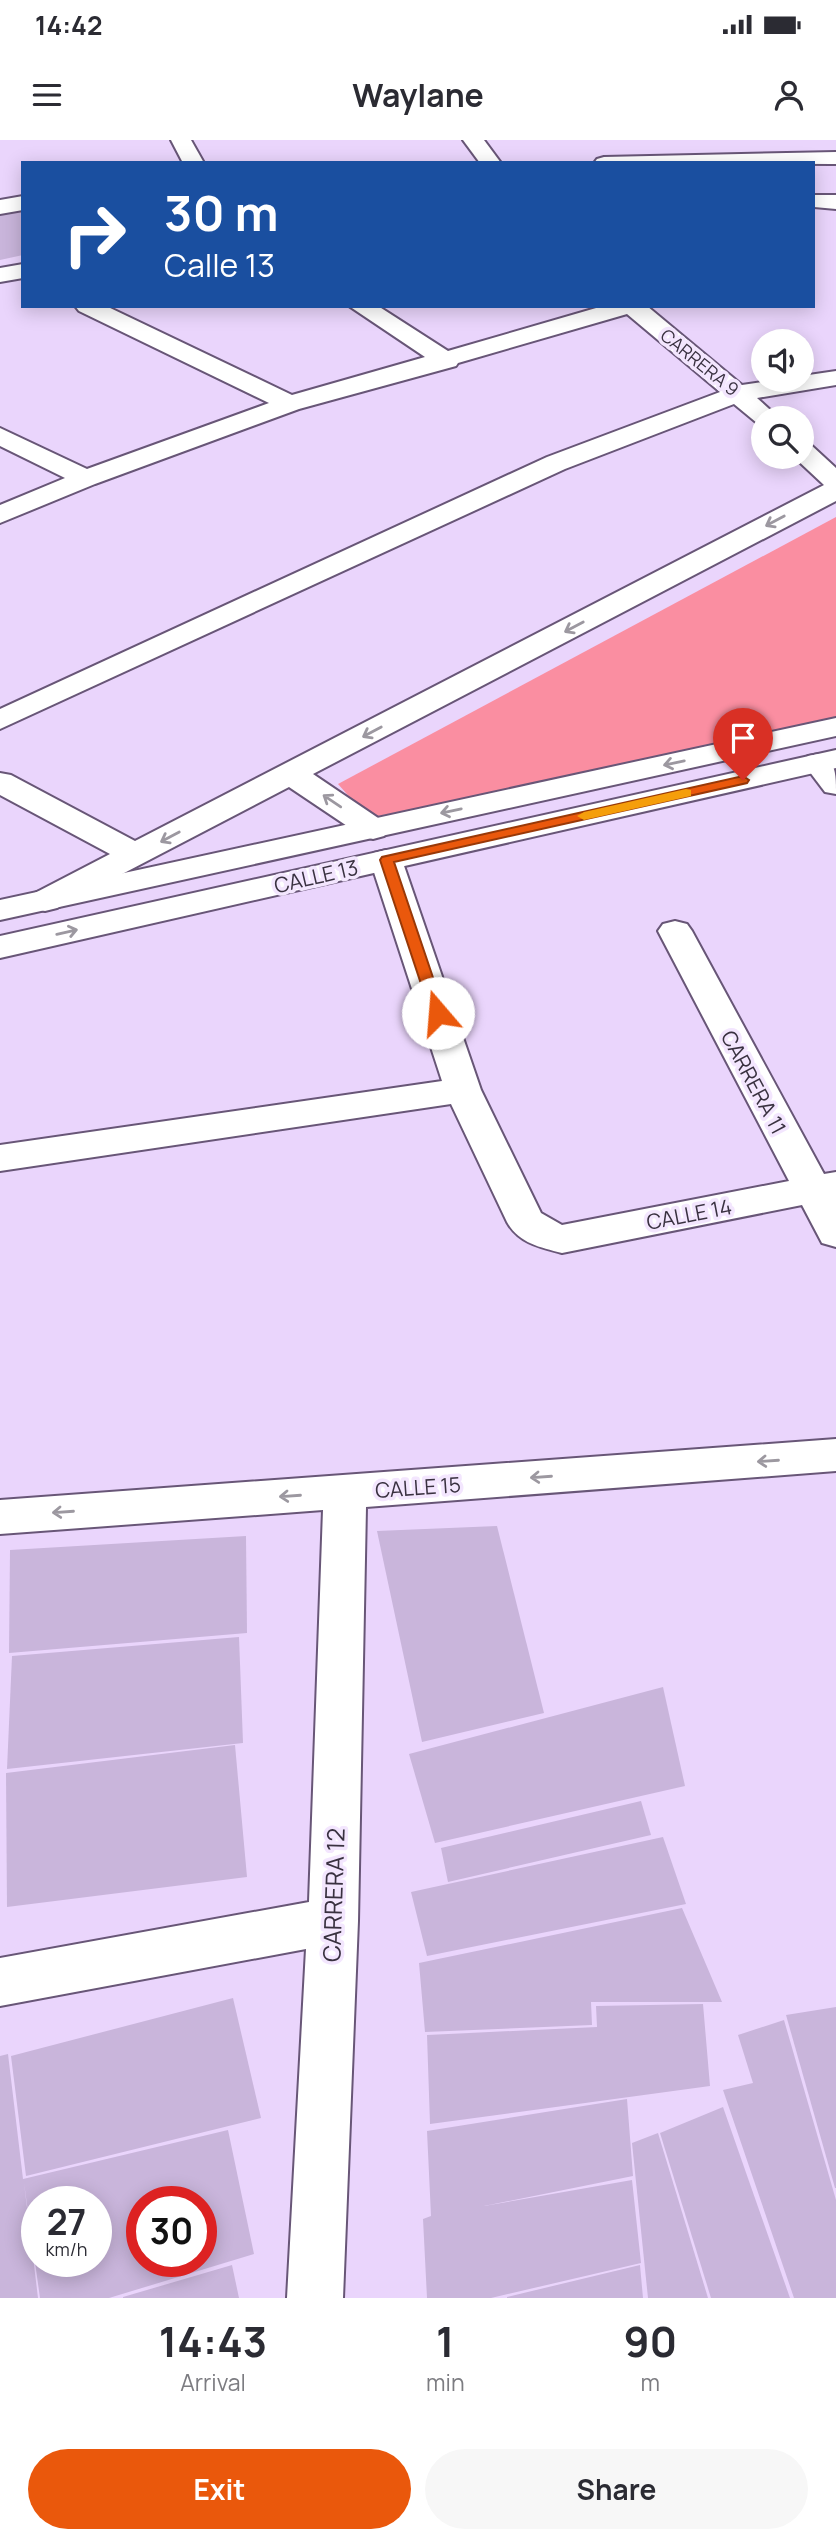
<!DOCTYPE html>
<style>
body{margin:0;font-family:Manrope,sans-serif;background:#f7f7f7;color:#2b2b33;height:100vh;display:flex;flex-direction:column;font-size:26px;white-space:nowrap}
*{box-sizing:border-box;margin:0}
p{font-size:23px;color:#7c7c81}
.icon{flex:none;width:38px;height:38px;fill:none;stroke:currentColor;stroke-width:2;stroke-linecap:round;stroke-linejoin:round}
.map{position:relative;height:2158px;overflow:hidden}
.side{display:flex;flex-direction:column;background:#fff;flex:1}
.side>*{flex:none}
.banner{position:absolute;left:21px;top:21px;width:794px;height:147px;border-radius:0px;box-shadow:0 4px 18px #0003;background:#1a4fa0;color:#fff;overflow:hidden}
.fabs{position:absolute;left:751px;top:189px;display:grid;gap:14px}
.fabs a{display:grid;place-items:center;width:63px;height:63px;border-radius:50%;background:#fff;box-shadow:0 4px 18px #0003;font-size:35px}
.speed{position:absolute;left:21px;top:2046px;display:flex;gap:14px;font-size:35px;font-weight:700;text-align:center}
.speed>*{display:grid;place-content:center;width:91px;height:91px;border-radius:50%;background:#fff;box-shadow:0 4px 18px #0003;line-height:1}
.speed small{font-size:18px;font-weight:400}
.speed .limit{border:10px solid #d22;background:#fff;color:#111}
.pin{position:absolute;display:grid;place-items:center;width:60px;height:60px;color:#fff;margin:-72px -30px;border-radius:50% 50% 50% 0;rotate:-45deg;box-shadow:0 0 7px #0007}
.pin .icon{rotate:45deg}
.me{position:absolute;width:77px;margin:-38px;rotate:342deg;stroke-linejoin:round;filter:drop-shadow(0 0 5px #0008)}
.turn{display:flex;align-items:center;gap:24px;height:147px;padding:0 28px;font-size:32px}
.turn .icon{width:91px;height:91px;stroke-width:2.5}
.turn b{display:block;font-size:49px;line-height:60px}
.eta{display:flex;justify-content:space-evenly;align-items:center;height:119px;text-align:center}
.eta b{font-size:42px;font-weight:700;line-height:49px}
.action{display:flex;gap:14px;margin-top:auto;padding:14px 28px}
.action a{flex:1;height:80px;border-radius:42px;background:#ea580c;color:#fff;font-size:28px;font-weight:700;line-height:80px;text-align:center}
.action a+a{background:#f7f7f7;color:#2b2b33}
.status{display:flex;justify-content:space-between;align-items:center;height:49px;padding:0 35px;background:#fff;direction:ltr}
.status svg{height:19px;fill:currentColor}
header{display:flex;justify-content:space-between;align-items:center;height:91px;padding:0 28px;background:#fff;font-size:32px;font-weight:700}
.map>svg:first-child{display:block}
</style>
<div class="status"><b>14:42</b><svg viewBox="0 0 49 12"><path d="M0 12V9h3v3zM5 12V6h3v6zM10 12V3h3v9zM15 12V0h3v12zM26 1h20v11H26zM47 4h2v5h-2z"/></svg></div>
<header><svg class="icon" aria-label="menu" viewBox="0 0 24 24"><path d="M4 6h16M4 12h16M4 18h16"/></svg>Waylane<svg class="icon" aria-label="person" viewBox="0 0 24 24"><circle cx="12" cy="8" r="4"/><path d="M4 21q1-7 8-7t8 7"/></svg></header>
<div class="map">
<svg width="836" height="2158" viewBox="0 0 836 2158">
<rect width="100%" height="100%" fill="#ead5fc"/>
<polygon fill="#fa8ea1" points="836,377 836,585 368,678 338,644"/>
<g fill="#c9b5db" fill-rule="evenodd">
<polygon points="23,71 23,115 0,120 0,75"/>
<polygon points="497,1386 544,1573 422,1602 377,1391"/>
<polygon points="246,1396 247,1493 9,1513 10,1410"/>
<polygon points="239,1497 243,1603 7,1629 12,1516"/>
<polygon points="663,1547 685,1646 435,1703 409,1614"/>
<polygon points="235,1605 247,1737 7,1767 6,1633"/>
<polygon points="641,1661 651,1695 448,1742 441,1708"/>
<polygon points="663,1697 686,1764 427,1816 411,1752"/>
<polygon points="682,1768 722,1862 591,1862 592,1885 425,1892 419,1823"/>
<polygon points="233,1858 261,1978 26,2036 11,1916"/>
<polygon points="703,1864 710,1946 430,1984 427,1895 597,1887 596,1866"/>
<polygon points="836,1867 836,2048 835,2048 786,1875"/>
<polygon points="784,1880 836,2060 836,2158 794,2158 723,1950 753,1943 738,1895"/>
<path d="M8 1914 23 2039 228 1990 254 2114 109 2158H40L24 2043 38 2158H0V1916ZM37 2062H96V2121H36ZM142 2062H201V2121H142Z"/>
<polygon points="627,1959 633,2036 484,2066 632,2040 641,2123 491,2158 427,2158 423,2079 431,2076 427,1991"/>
<polygon points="723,1967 790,2158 711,2158 660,1993"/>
<polygon points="658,1993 708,2158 648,2158 632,2003"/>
<polygon points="232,2125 239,2158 123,2158 123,2157"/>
<polygon points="640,2125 643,2158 507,2158 507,2157"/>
</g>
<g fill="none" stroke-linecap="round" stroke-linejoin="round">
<g stroke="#685677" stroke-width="4">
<g id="minor">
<polygon points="171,0 191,0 204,23 183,23"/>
<polygon points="463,0 484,0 501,23 480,23"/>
<polygon points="836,12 836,24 594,23 597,19 604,17"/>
<polygon points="814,55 836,55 836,69 814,67"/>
<polygon points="23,56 23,70 0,74 0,60"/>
<polygon points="23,124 23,138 0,142 0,128"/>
<polygon points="75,166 106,166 292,255 425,217 349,166 378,166 448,211 603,166 647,166 742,245 776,240 802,240 802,236 836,231 836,245 757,258 779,278 763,278 763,285 757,283 734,264 565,329 0,589 0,569 547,317 720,252 627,174 458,223 456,226 299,269 95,344 0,383 0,365 65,338 0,306 0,288 87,329 269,263 79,171"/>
<polygon points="802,302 811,305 836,328 836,361 313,634 384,682 389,689 384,696 373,699 362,696 289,647 57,768 45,771 33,768 28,761 33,754 110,714 0,655 0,633 11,635 135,701 824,345 794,317 802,317"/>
<path d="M819 614C836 619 836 635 836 654L825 652 803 623 808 616Z"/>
<path d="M386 710 398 713 402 720 481 950 541 1073 562 1085 789 1041 658 791 663 784 675 781 687 784 692 791 824 1034 836 1032V1107L822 1103 802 1065 562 1113C539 1107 519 1103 507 1082L451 964 0 1031V1005L442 941 370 720 374 713Z"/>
<polygon points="836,1299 836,1331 366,1367 358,1781 343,2158 287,2158 306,1809 0,1866 0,1818 309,1762 323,1370 0,1394 0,1360"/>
</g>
</g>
<g stroke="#685677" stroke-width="4">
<g id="major">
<polygon points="836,578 836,596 0,780 0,760"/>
<polygon points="836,610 836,628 0,818 0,796"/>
</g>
</g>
<use href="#minor" fill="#fff" fill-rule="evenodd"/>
<use href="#major" fill="#fff" fill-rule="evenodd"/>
</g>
<defs><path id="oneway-shaft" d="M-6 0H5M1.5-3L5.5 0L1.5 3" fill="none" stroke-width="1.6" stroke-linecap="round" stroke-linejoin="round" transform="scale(1.75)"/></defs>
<g stroke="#9c98a0">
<use href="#oneway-shaft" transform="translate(775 381) rotate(152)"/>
<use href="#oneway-shaft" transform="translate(574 487) rotate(152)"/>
<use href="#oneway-shaft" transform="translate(372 592) rotate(152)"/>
<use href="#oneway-shaft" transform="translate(674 623) rotate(168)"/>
<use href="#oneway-shaft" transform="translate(332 661) rotate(-146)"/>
<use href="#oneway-shaft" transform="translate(451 671) rotate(168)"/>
<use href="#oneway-shaft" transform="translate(170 697) rotate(152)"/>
<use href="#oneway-shaft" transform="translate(67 792) rotate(-13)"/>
<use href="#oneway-shaft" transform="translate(768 1321) rotate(176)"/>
<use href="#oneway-shaft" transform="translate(541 1337) rotate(176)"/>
<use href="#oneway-shaft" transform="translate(290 1356) rotate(176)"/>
<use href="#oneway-shaft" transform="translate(63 1372) rotate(176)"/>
</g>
<polygon fill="#ea580c" stroke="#983908" stroke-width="2" points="743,636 749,640 747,643 394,722 445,873 438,878 432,877 380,720 382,717"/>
<polygon fill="#f59e0b" points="686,649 691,650 691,656 584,680 577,676 584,672"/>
<g text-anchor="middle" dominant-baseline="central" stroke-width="7" stroke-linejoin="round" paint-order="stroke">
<g font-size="18" fill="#393140" stroke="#f3e6fe">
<text transform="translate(700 222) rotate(39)">CARRERA 9</text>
</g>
<g font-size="21" fill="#393140" stroke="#f3e6fe">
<text transform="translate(316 736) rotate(-13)">CALLE 13</text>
<text transform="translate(754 942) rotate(62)">CARRERA 11</text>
<text transform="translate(689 1074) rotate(-11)">CALLE 14</text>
<text transform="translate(418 1347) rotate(-4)">CALLE 15</text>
</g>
<g font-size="24" fill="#393140" stroke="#f3e6fe">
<text transform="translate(333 1755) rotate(-88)">CARRERA 12</text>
</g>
</g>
</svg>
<div class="fabs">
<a><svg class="icon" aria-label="sound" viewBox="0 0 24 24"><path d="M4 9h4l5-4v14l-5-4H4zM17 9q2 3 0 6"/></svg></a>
<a><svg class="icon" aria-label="search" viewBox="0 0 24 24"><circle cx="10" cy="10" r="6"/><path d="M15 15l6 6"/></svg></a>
</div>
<div class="speed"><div>27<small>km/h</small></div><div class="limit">30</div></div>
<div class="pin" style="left:743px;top:640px;background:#d93025"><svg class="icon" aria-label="arrive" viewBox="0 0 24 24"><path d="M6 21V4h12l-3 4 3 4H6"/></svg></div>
<svg class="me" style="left:438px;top:873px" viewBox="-20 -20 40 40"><circle r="19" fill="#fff"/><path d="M0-13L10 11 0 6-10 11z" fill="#ea580c"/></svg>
<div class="banner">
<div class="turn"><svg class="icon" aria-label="right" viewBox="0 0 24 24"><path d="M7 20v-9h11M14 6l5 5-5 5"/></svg><div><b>30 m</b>Calle 13</div></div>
</div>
</div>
<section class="side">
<div class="eta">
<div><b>14:43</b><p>Arrival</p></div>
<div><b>1</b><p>min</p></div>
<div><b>90</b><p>m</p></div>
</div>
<div class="action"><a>Exit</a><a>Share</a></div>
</section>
